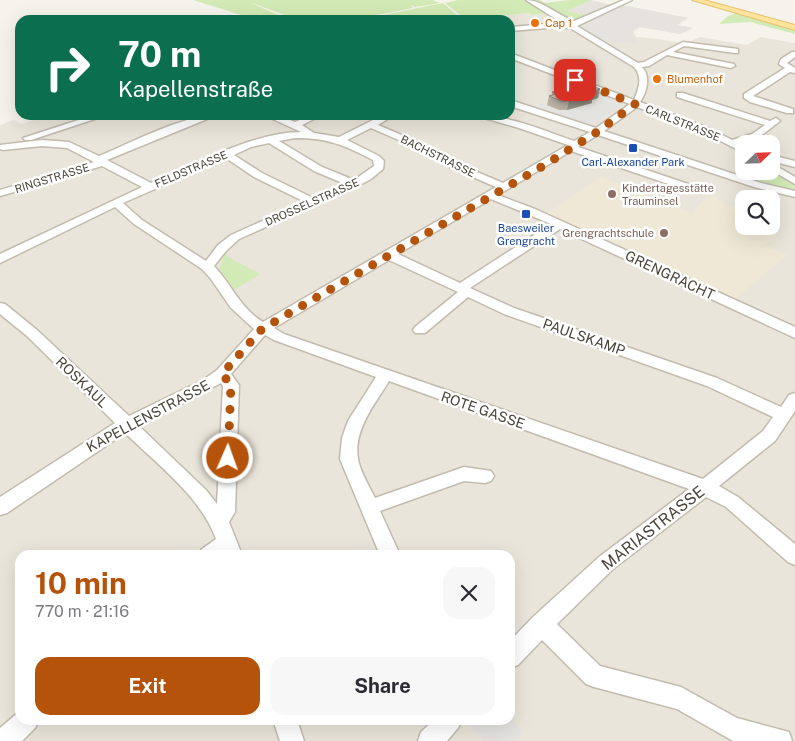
<!DOCTYPE html>
<meta charset="utf-8">
<style>
body{margin:0;font-family:"Public Sans",sans-serif;background:#f7f7f7;color:#2b2b33;height:100vh;display:flex;flex-direction:column;font-size:19px;white-space:nowrap}
*{box-sizing:border-box;margin:0}
p{font-size:16px;color:#7c7c81}
.icon{flex:none;width:28px;height:28px;fill:none;stroke:currentColor;stroke-width:2;stroke-linecap:round;stroke-linejoin:round}
.map{position:relative;flex:1;overflow:hidden}
.panel{position:absolute;left:15px;top:550px;width:500px;height:175px;display:flex;flex-direction:column;background:#fff;border-radius:15px;box-shadow:0 5px 20px #0002}
.panel>*{flex:none}
.banner{position:absolute;left:15px;top:15px;width:500px;height:105px;border-radius:15px;box-shadow:0 5px 20px #0002;background:#0b6e4f;color:#fff;overflow:hidden}
.needle{width:32px;rotate:67deg}
.controls{position:absolute;left:735px;top:135px;display:grid;gap:10px}
.controls a{display:grid;place-items:center;width:45px;height:45px;border-radius:10px;background:#fff;box-shadow:0 5px 20px #0002;font-size:25px}
.pin{position:absolute;display:grid;place-items:center;width:42px;height:42px;color:#fff;margin:-21px;border-radius:10px;box-shadow:0 2px 8px #0006}
.me{position:absolute;width:55px;margin:-28px;rotate:2deg;stroke-linejoin:round;filter:drop-shadow(0 0 4px #0008)}
.turn{display:flex;align-items:center;gap:18px;height:105px;padding:0 20px;font-size:22px}
.turn .icon{width:65px;height:65px;stroke-width:2.5}
.turn b{display:block;font-size:35px;line-height:42px}
.round{display:grid;place-items:center;flex:none;width:52px;height:52px;border-radius:15px;background:#f7f7f7}
.head{display:flex;align-items:center;justify-content:space-between;height:85px;padding:0 20px}
h1{font-size:30px;font-weight:700;line-height:38px;color:#b45309}
.action{display:flex;gap:10px;margin-top:auto;padding:10px 20px}
.action a{flex:1;height:58px;border-radius:15px;background:#b45309;color:#fff;font-size:20px;font-weight:700;line-height:58px;text-align:center}
.action a+a{background:#f7f7f7;color:#2b2b33}
.map>svg:first-child{display:block}
</style>
<div class="map">
<svg width="795" height="741" viewBox="0 0 795 741">
<rect width="100%" height="100%" fill="#f6f3ec"/>
<path fill="#eae5da" fill-rule="evenodd" d="M622 5 688 18 677 25 693 28 681 34 640 27 633 31 636 37 659 39 685 44 700 37 747 45 760 37 795 43V741H0V125L14 120 22 124 47 115H510V20L465 19 529 13 532 15 546 13 556 21 553 24 570 29 579 28 582 23ZM744 144H771V171H744ZM744 199H771V226H744ZM20 555H510V720H20Z"/>
<g fill="#e6e2dd">
<polygon points="592,0 609,5 587,15 565,11"/>
<polygon points="622,5 688,18 677,25 693,28 681,34 640,27 633,31 637,43 602,42 579,28 582,23"/>
</g>
<polygon fill="#efe8d6" points="601,177 692,213 709,195 722,200 721,202 744,210 744,226 771,226 771,219 781,221 774,239 765,245 787,255 735,299 547,214"/>
<g fill="#d2eab5">
<polygon points="193,0 432,0 440,3 415,7 410,5 413,8 352,20 298,20 249,2 276,14 295,20 258,20"/>
<polygon points="458,0 525,0 546,13 532,15 529,13 465,19 445,3"/>
<path d="M530 0H540L545 3 570 0H592L566 11 587 15 609 5 596 1 611 5C574 28 564 20 530 0Z"/>
<polygon points="443,3 463,20 358,20"/>
<polygon points="737,13 795,29 795,34 750,22 719,24 728,16"/>
<polygon points="771,169 795,183 795,193 754,182 764,171 771,171"/>
<polygon points="225,252 228,257 260,274 234,290 219,269"/>
</g>
<g fill="#e5e3e0">
<polygon points="613,13 641,19 651,23 634,28 598,19"/>
<polygon points="597,92 610,96 619,101 616,102 617,104 622,105 595,124 586,123 538,107 540,106 538,104 542,103 563,112 591,103 589,101 598,98 587,94"/>
<polygon points="510,718 523,732 518,741 483,741 471,729 481,720 510,720"/>
</g>
<g fill="none" stroke-linecap="round" stroke-linejoin="round">
<g stroke="#c2bbae" stroke-width="3">
<g id="minor">
<path d="M526 0C542 0 559 16 574 21L624 0H632L577 26 638 63 644 62 683 42 738 49V53H735L684 46 673 52 734 64 735 66 731 68 667 55 649 66 642 67C651 76 647 92 640 102L711 129 732 140 752 134 765 125 677 97V93H683L770 121 776 118 780 121 758 138 739 144 744 146V153L705 133 637 107 604 131 761 183 795 191V197L754 187 598 135 578 147 703 189 704 191 703 193H695L571 151 498 195 535 209 795 327V338L560 229 470 288 514 308 717 378 781 407 789 395 795 393V411L775 441 719 486 738 497 795 544V565L788 562 726 507 706 497 613 569 557 624 600 666 681 687 737 718 789 732 792 741H733L677 709 594 687 586 684 542 640 518 665 510 668V641L533 617 599 557 689 489 389 381C375 404 353 430 358 459 360 471 369 486 375 498L464 467 491 471 494 476 491 481 485 483 464 481 380 511 400 555H380L340 459 342 438 348 421 376 377 274 340 265 335 231 374 239 385 235 512 229 522 242 555H199L202 549 216 539C201 497 157 464 125 433L7 513 0 515V497L115 423 27 336 0 314V303L5 304 37 330 129 416 203 380 217 370 254 329 231 308 211 279 202 269 134 224 115 207 0 263V254L142 187 102 166 0 196V190L94 162 67 148 42 146 3 150 0 149V145L42 140 69 142 99 156C131 143 183 115 217 115L107 160 151 183C195 164 255 132 301 132L264 115H276L295 122 311 115H322L302 125 314 133 339 137 383 115H394L378 125 432 148 451 161 503 183 568 145 519 128 474 115C508 115 542 130 574 141L590 132 510 106V100L596 128 630 104 510 58V53L634 100C639 88 643 77 634 67L570 28 561 27 510 31 511 27 556 23 559 21ZM371 128 426 152 445 165 496 187 263 322C241 309 231 284 214 266L226 251 239 239 358 186 371 179 383 169 384 161 379 156 347 140ZM295 138C328 138 344 145 373 160L374 166 354 180 322 167 279 141ZM269 143 314 171 345 184 313 198 262 173 234 155 251 147ZM226 158 254 177 305 202 231 235 218 245 206 261 142 220 123 203ZM491 199 551 224 460 283 398 254ZM389 260 458 292 415 327 413 330 415 333H425L468 297 504 314 707 386 773 417 763 431 703 479 284 334 274 328ZM221 383 223 386 217 504 206 490 139 426Z"/>
<polygon points="792,52 795,52 795,57 787,63 795,68 795,73 790,72 753,96 793,109 793,113 787,113 750,102 744,98 744,94 785,68 779,64 781,59"/>
<polygon points="94,115 107,115 31,140 25,140 23,138"/>
<polygon points="771,155 795,161 795,167 771,161"/>
<polygon points="771,163 795,177 795,184 771,170"/>
<polygon points="20,711 20,720 39,720 35,728 22,741 0,741 0,728"/>
<polygon points="273,720 297,720 304,741 280,741"/>
<polygon points="434,720 462,720 458,728 447,741 418,741 421,732"/>
</g>
</g>
<g stroke="#e6c16a" stroke-width="2">
<polygon id="major" points="692,0 704,0 795,25 795,30"/>
</g>
<use href="#minor" fill="#fff" fill-rule="evenodd"/>
<use href="#major" fill="#ffe39c" fill-rule="evenodd"/>
</g>
<polygon fill="#bab2a6" points="552,92 598,98 592,100 592,103 567,110 559,110 547,105 549,96 552,95"/>
<polygon fill="#979187" points="600,89 598,98 592,100 592,103 567,110 569,101 590,92"/>
<polygon fill="#d8cfc1" stroke="#979187" points="584,83 600,89 590,92 594,93 569,101 561,101 549,96 556,94 552,92"/>
<g fill="none" stroke-linecap="round" stroke-linejoin="round">
<polyline stroke="#b45309" stroke-width="9" stroke-dasharray="0 16.2" points="228,458 231,385 222,374 262,329 543,166 597,132 635,104 575,80"/>
</g>
<g fill="#e8710a" stroke="#fff" stroke-width="2">
<circle cx="535" cy="23" r="5"/>
<circle cx="657" cy="79" r="5"/>
</g>
<g fill="#1a4fb4" stroke="#fff" stroke-width="2">
<rect x="628" y="143" width="10" height="10" rx="2.5"/>
<rect x="521" y="209" width="10" height="10" rx="2.5"/>
</g>
<g fill="#8d6e63" stroke="#fff" stroke-width="2">
<circle cx="612" cy="194" r="5"/>
<circle cx="664" cy="233" r="5"/>
</g>
<g text-anchor="middle" dominant-baseline="central" stroke-width="5" stroke-linejoin="round" paint-order="stroke">
<g font-size="11" fill="#c56008" stroke="#fff" text-anchor="start">
<text x="545" y="23">Cap 1</text>
<text x="667" y="79">Blumenhof</text>
</g>
<g font-size="11" fill="#4b4439" stroke="#fff">
<text transform="translate(683 123) rotate(22)">CARLSTRASSE</text>
<text transform="translate(438 156) rotate(26)">BACHSTRASSE</text>
<text transform="translate(191 169) rotate(-23)">FELDSTRASSE</text>
<text transform="translate(52 178) rotate(-17)">RINGSTRASSE</text>
<text transform="translate(312 202) rotate(-24)">DROSSELSTRASSE</text>
</g>
<g font-size="11" fill="#164399" stroke="#fff">
<text x="633" y="162">Carl-Alexander Park</text>
<text x="526" y="228">Baesweiler<tspan x="526" dy="13">Grengracht</tspan></text>
</g>
<g font-size="11" fill="#785e54" stroke="#fff" text-anchor="start">
<text x="622" y="188">Kindertagesstätte<tspan x="622" dy="13">Trauminsel</tspan></text>
<text x="654" y="233" text-anchor="end">Grengrachtschule</text>
</g>
<g font-size="14" fill="#4b4439" stroke="#fff">
<text transform="translate(670 275) rotate(25)">GRENGRACHT</text>
<text transform="translate(584 337) rotate(19)">PAULSKAMP</text>
<text transform="translate(82 382) rotate(44)">ROSKAUL</text>
<text transform="translate(483 410) rotate(19)">ROTE GASSE</text>
<text transform="translate(148 416) rotate(-28)">KAPELLENSTRASSE</text>
</g>
<g font-size="16" fill="#4b4439" stroke="#fff">
<text transform="translate(653 528) rotate(-38)">MARIASTRASSE</text>
</g>
</g>
</svg>
<div class="controls">
<a><svg class="needle" viewBox="-14 -14 28 28"><path d="M0-13l5 13h-10z" fill="#e53935"/><path d="M0 13l5-13h-10z" fill="#7c7c81"/></svg></a>
<a><svg class="icon" aria-label="search" viewBox="0 0 24 24"><circle cx="10" cy="10" r="6"/><path d="M15 15l6 6"/></svg></a>
</div>
<div class="pin" style="left:575px;top:80px;background:#d93025"><svg class="icon" aria-label="arrive" viewBox="0 0 24 24"><path d="M6 21V4h12l-3 4 3 4H6"/></svg></div>
<svg class="me" style="left:228px;top:458px" viewBox="-20 -20 40 40"><circle r="17" fill="#b45309" stroke="#fff" stroke-width="3"/><path d="M0-11L8 9 0 5-8 9z" fill="#fff"/></svg>
<div class="banner">
<div class="turn"><svg class="icon" aria-label="right" viewBox="0 0 24 24"><path d="M7 20v-9h11M14 6l5 5-5 5"/></svg><div><b>70 m</b>Kapellenstraße</div></div>
</div>
<section class="panel">
<div class="head"><div><h1>10 min</h1><p>770 m · 21:16</p></div><a class="round"><svg class="icon" aria-label="close" viewBox="0 0 24 24"><path d="M6 6l12 12M18 6L6 18"/></svg></a></div>
<div class="action"><a>Exit</a><a>Share</a></div>
</section>
</div>
